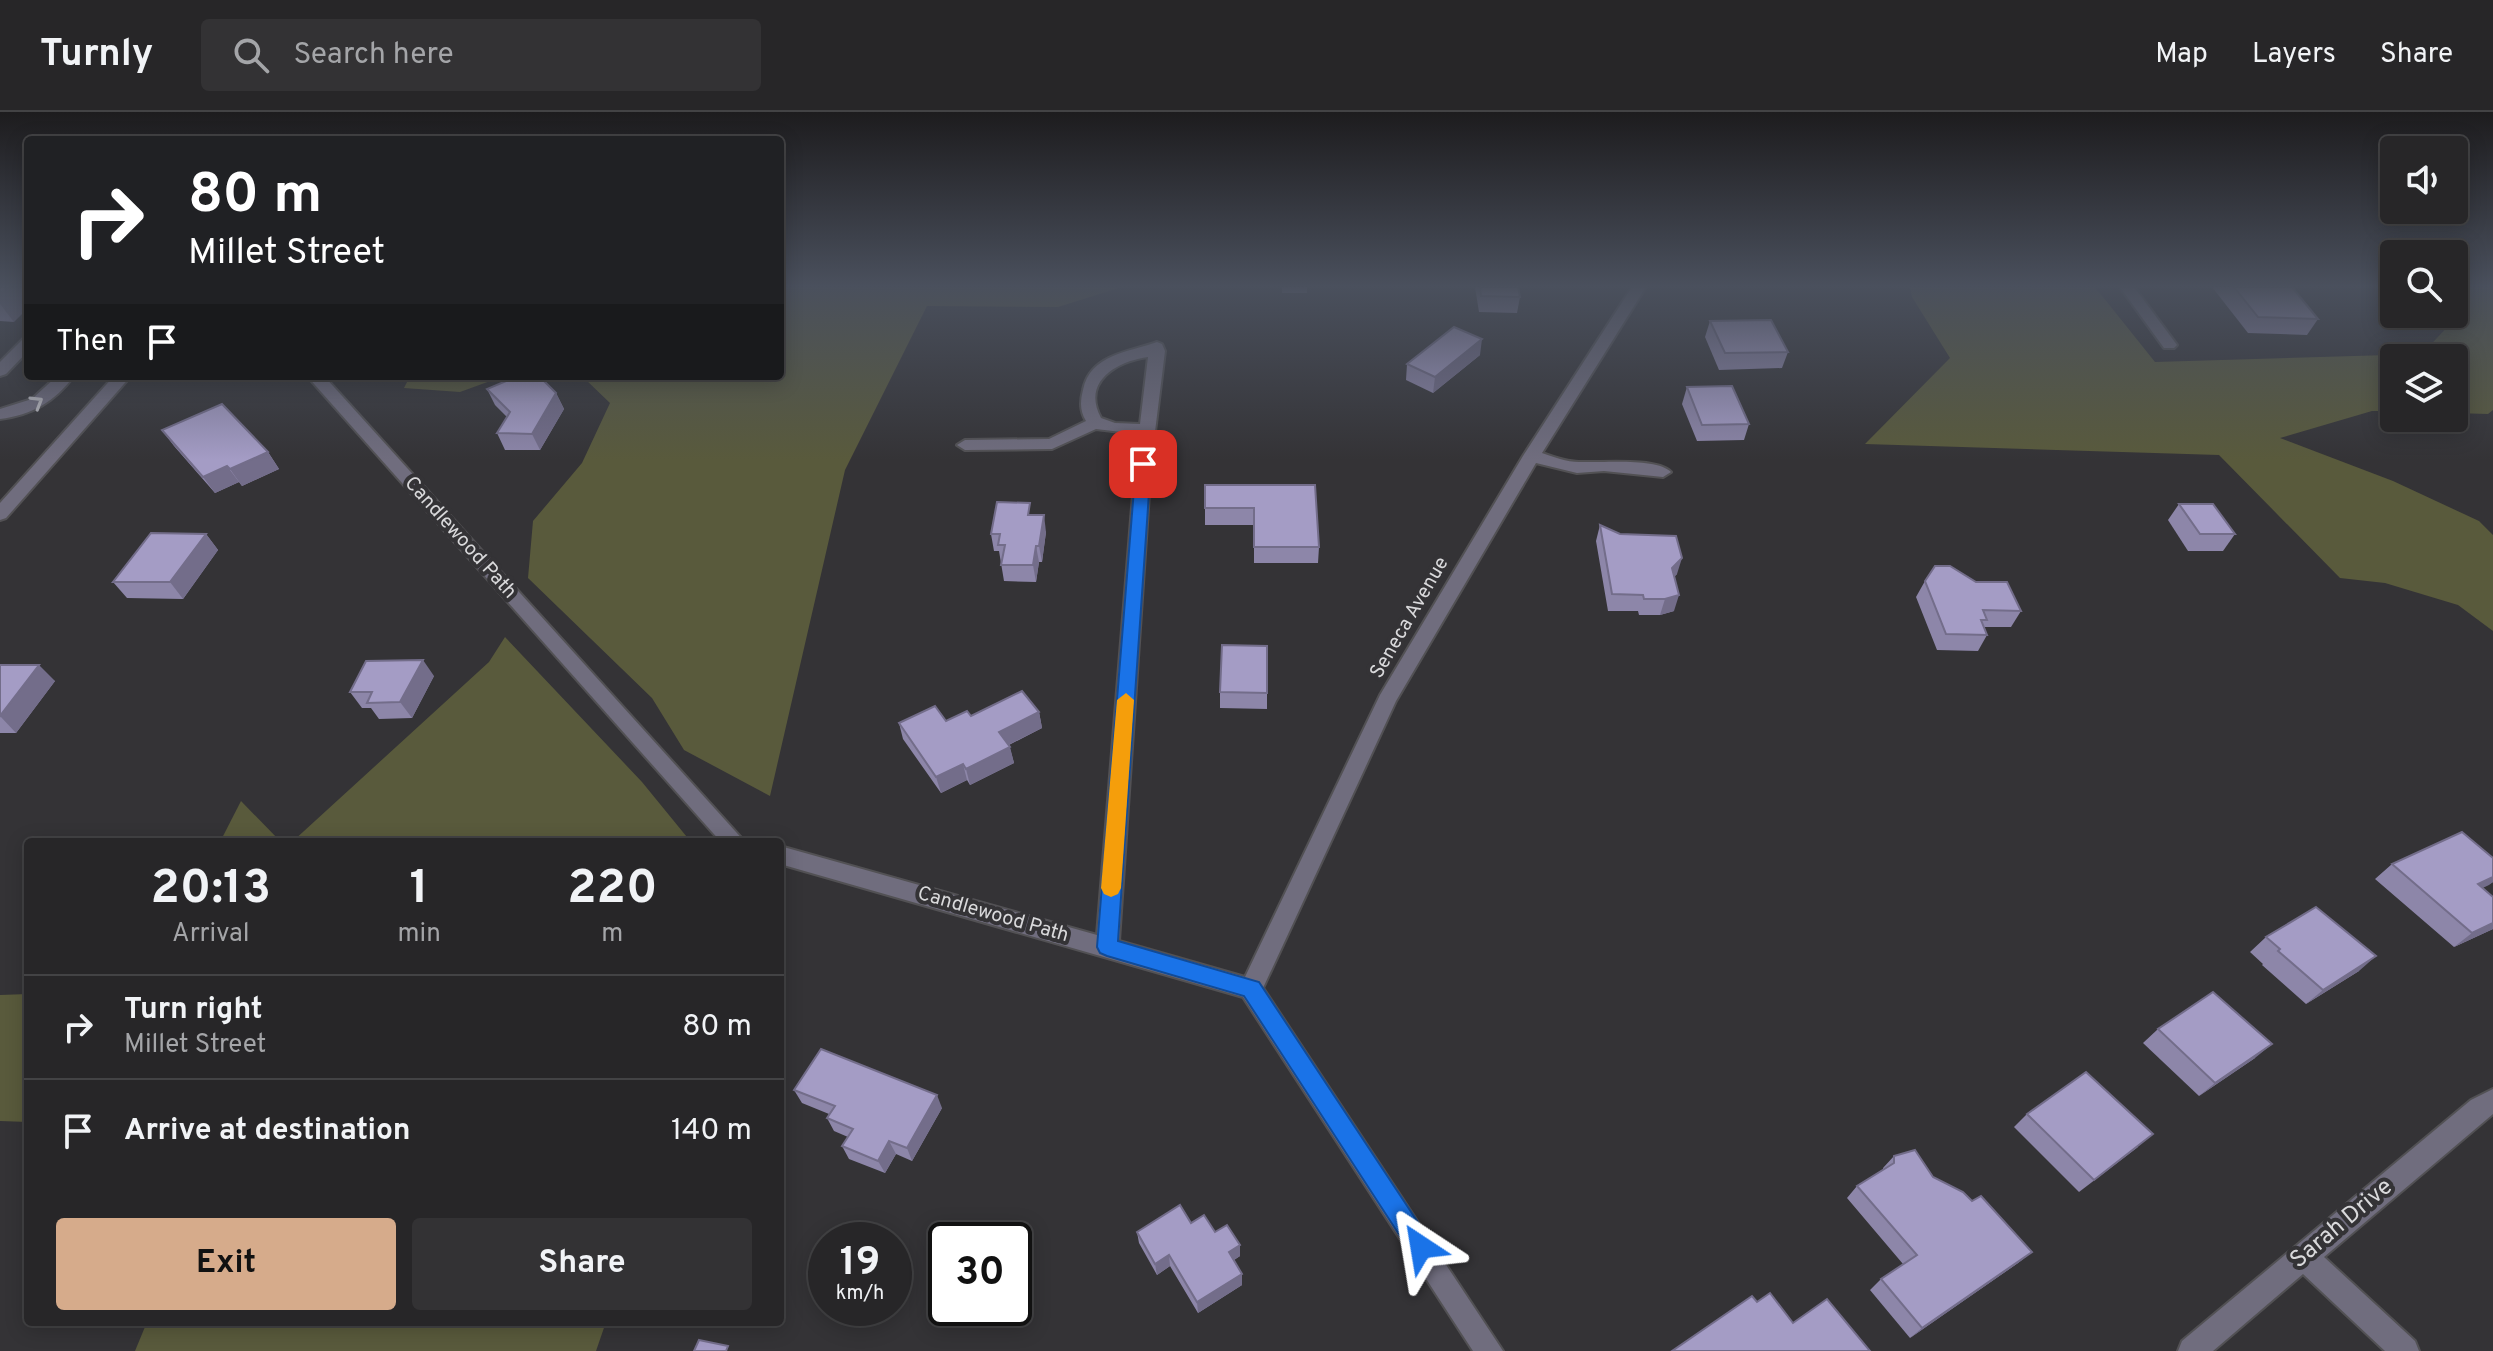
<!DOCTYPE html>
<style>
body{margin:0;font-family:Overpass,sans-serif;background:#333234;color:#f1f3f6;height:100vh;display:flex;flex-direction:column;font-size:30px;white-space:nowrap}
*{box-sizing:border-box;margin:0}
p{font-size:26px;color:#a4a5a8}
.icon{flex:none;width:44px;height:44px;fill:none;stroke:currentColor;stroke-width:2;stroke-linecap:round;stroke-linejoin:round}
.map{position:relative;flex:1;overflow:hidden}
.side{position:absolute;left:24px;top:726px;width:760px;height:488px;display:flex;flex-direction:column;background:#272628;border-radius:8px;box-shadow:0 4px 20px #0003,0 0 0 2px #434345}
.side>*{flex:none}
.top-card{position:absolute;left:24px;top:24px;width:760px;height:244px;border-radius:8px;box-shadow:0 4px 20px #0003,0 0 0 2px #434345;background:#202124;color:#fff;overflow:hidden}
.controls{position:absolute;left:2380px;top:24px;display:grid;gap:16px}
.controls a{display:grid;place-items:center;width:88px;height:88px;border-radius:8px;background:#272628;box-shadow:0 4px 20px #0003,0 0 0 2px #434345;font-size:40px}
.speed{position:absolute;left:808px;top:1110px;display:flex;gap:16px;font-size:40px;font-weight:700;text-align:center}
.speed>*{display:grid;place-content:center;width:104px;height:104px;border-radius:50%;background:#272628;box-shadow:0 4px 20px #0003,0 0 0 2px #434345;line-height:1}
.speed small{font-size:20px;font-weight:400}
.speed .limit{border:4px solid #111;border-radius:12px;background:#fff;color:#111}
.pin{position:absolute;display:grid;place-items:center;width:68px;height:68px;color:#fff;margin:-34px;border-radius:16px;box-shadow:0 4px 12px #0006}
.me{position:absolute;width:88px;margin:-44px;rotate:327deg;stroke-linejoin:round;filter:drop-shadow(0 0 6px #0008)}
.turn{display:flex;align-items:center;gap:28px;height:168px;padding:0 32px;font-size:36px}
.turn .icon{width:104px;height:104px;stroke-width:2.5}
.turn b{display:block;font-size:56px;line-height:68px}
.then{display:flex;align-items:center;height:76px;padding:0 32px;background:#0003;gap:16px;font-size:30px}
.eta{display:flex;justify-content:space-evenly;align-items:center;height:136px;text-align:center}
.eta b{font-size:48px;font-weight:700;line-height:56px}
.action{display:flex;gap:16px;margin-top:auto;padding:16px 32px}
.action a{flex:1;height:92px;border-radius:8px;background:#d6ab8b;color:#111;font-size:32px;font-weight:700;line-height:92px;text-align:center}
.action a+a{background:#333234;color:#f1f3f6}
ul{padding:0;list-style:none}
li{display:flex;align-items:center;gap:24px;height:104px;padding:0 32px;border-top:2px solid #434345}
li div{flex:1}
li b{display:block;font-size:30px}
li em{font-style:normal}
header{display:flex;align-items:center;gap:48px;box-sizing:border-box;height:112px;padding:0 40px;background:#272628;border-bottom:2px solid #434345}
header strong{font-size:38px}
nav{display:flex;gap:44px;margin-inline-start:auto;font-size:28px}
.search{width:560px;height:72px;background:#333234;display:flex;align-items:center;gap:20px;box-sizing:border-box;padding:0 28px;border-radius:8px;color:#a4a5a8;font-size:30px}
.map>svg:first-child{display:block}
</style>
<header>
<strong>Turnly</strong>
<div class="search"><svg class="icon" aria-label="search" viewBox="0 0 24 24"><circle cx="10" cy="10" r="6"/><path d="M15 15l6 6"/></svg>Search here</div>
<nav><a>Map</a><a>Layers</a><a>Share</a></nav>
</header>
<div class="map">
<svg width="2493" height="1239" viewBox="0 0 2493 1239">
<rect width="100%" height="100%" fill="#343336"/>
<g fill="#595a3c">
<polygon points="780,175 1119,176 1058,195 927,194 845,358 770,684 684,638 652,586 528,466 533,409 582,351 610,291 585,267 572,264 780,264"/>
<polygon points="1910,175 2095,175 2155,250 2422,242 2450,212 2443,202 2454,202 2454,175 2493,175 2493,298 2488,302 2454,301 2454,246 2394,246 2394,299 2372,299 2280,326 2393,369 2479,409 2493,423 2493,519 2458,493 2385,471 2340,466 2219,343 1865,332 1950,246 1912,185"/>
<polygon points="410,264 504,264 460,280 404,276"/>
<polygon points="505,525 642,670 691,730 292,730 489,550"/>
<polygon points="241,689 281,730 220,730"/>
<polygon points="28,882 28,1010 0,1009 0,883"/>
<polygon points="147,1210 606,1210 596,1239 135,1239"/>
</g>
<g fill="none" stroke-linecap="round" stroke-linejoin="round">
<g stroke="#525154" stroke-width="4">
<g id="minor">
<path d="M1632 175H1646L1542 341C1553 345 1567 350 1579 350 1600 351 1657 345 1671 360L1663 365 1604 359 1577 361 1536 351 1396 589 1263 876 1503 1239H1473L1243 885 780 752V734L1097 823 1138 322 1096 317 1052 337 965 338 957 333 965 328 1049 327 1086 309C1080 299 1080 290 1083 278 1090 242 1130 240 1157 230L1162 232 1165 239 1151 352 1119 829 1245 865 1380 583 1523 344ZM1148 245 1140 312 1115 311 1101 306C1081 269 1118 249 1148 245Z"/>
<polygon points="2120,175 2134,175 2177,233 2174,236 2164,236"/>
<polygon points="28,225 28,239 6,262 0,264 0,250 23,227"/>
<path d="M57 264H74C54 290 32 303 0 307V297L32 287Z"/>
<polygon points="114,264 131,264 6,406 0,408 0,391"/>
<polygon points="307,264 324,264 745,730 721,730"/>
<polygon points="2493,977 2493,1002 2324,1145 2415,1229 2419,1239 2385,1239 2303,1162 2213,1239 2178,1239 2182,1229 2471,988"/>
</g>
</g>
<use href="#minor" fill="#706d7e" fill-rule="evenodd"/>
</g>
<g fill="#8d86a9">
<polygon points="0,175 14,210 0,209"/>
<rect x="1282" y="175" width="25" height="6"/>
<polygon points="1475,175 1518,175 1520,185 1517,201 1479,200"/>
<polygon points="2212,175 2292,175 2318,207 2307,223 2248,221"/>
<polygon points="1710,209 1788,240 1782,256 1719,258 1705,225"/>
<polygon points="1480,243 1433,281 1406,268 1407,252"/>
<polygon points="1687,275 1749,312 1744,328 1697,329 1682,292"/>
<polygon points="487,277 556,281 564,297 540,338 505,338 497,321 507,305 495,293"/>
<polygon points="162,318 268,340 279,357 242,374 239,370 215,381 174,334"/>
<polygon points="1205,373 1315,373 1319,435 1318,451 1254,451 1254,413 1205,413"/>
<polygon points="2179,392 2235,422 2223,439 2188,439 2168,408"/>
<polygon points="1032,403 1046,420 1042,450 1039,450 1036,470 1004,469 999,439 994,439 991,422"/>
<polygon points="1600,413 1677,462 1674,465 1674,499 1660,503 1639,503 1638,499 1608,499 1596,429"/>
<polygon points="206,422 218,438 183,487 127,486 113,470"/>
<polygon points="1925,469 2021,499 2011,515 1984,515 1987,523 1978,539 1937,538 1916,485"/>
<polygon points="0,553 55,569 16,621 0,621"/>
<polygon points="434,564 412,606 379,607 371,596 362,596 350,580"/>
<polygon points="1220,580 1267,581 1267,597 1220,596"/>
<polygon points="1039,600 1042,616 1009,633 1014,651 970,673 967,668 941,681 903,627 899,611 946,609 971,604"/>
<polygon points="2493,746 2493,770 2482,776 2493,817 2454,835 2375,767 2392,752"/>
<polygon points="2266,825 2359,859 2306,892 2262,853 2263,852 2250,840"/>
<polygon points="2158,917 2255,946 2199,984 2143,931"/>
<polygon points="794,978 942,996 912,1049 896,1042 885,1061 849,1047 842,1034 848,1025 834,1019 827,1006 829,1002 802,991"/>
<polygon points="2027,1002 2138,1035 2079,1080 2014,1015"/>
<polygon points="1894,1044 1933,1065 1972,1089 2032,1140 2018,1151 1910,1226 1870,1178 1881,1167 1903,1152 1847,1086 1857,1074 1883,1058 1883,1056"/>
<polygon points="1191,1111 1215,1120 1240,1144 1234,1148 1242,1162 1242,1173 1198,1201 1170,1154 1157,1163 1139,1131 1137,1120"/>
</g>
<g fill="#736d8a">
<polygon points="7,175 28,175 28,196 14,210 0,192 0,182"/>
<polygon points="1482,227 1480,243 1433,281 1435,265"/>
<polygon points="556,281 564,297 540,338 532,322"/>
<polygon points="268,340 279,357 242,374 230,357"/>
<polygon points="227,354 239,370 215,381 203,365"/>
<polygon points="1044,403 1046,420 1042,450 1039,434"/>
<polygon points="206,422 218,438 183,487 170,470"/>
<polygon points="1036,434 1039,450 1036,470 1033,453"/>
<polygon points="1682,446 1677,462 1666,472 1672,456"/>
<polygon points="1679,483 1674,499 1660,503 1665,487"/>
<polygon points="423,548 434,564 412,606 400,590"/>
<polygon points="39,553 55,569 16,621 0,604"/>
<polygon points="1039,600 1042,616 1002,636 999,620"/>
<polygon points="1010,635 1014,651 970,673 966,657"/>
<polygon points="963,652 967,668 941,681 936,665"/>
<polygon points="2493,765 2493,770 2489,773 2459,787 2478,772"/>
<polygon points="2493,811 2493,817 2454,835 2472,821"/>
<polygon points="2376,844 2359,859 2306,892 2323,878"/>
<polygon points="2272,932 2255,946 2199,984 2215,971"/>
<polygon points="937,983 942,996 912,1049 907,1036"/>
<polygon points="889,1029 896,1042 885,1061 878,1049"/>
<polygon points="1240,1133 1240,1144 1229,1151 1229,1140"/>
<polygon points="2032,1140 2018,1151 1910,1226 1922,1216"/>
<polygon points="1169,1143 1170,1154 1157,1163 1155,1152"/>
<polygon points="1242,1162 1242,1173 1198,1201 1197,1190"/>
</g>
<g fill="#a49cc5" stroke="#736d8a" stroke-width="2">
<polygon points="0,175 7,175 0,182"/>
<polygon points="1480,175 1518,175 1520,185 1481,184"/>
<polygon points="2234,175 2292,175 2318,207 2258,205"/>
<polygon points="1771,208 1788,240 1725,241 1710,209"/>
<polygon points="1454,215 1482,227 1435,265 1407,252"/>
<polygon points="518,264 539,264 556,281 532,322 497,321 510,300 487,277"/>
<polygon points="1732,274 1749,312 1702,313 1687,275"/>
<polygon points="222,292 268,340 230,357 227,354 203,365 162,318"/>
<polygon points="1205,373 1315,373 1319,435 1254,435 1254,396 1205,396"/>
<polygon points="997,390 1030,391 1028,403 1044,403 1039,434 1036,434 1033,453 1001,453 1005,433 998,433 1000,422 991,422"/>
<polygon points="2179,392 2213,392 2235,422 2200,422"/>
<polygon points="1600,413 1620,422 1676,424 1682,446 1672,456 1679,483 1665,487 1644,487 1643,483 1612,482"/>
<polygon points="151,421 206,422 170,470 113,470"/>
<polygon points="1935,454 1950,454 1976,470 2007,470 2021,499 1983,498 1987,508 1981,508 1987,523 1946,522 1925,469"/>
<polygon points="1222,533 1267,534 1267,581 1220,580"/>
<polygon points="423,548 400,590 367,591 372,580 350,580 366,549"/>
<polygon points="0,553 39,553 0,604"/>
<polygon points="1022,579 1039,600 999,620 1010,635 966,657 963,652 936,665 899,611 935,594 946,609 967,599 971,604"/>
<polygon points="2462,720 2493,746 2493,765 2478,772 2493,785 2493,811 2472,821 2392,752"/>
<polygon points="2316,795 2376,844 2323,878 2278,839 2280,837 2266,825"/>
<polygon points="2213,880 2272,932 2215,971 2158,917"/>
<polygon points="821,937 937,983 907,1036 889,1029 878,1049 842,1034 853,1017 827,1006 835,994 794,978"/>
<polygon points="2086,960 2153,1022 2094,1068 2027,1002"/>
<polygon points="1915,1038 1933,1065 1963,1080 1972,1089 1981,1084 2032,1140 1922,1216 1881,1167 1917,1143 1857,1074 1894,1051 1894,1044"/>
<polygon points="1180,1093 1191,1111 1204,1103 1215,1120 1227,1113 1240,1133 1229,1140 1242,1162 1197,1190 1169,1143 1155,1152 1137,1120"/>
<polygon points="1770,1181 1793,1211 1827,1187 1870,1239 1672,1239 1752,1184 1757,1190"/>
<polygon points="699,1228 728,1234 726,1239 694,1239"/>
</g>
<defs><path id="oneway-chevron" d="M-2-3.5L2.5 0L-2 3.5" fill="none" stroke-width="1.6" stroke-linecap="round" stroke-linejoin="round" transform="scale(2)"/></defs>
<use stroke="#bfbec4" href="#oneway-chevron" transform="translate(37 290) rotate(-31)"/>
<linearGradient id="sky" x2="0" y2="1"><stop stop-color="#1d1c1e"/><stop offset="0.5" stop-color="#4a505d"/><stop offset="1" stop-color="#4a505d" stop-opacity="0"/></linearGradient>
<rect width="2493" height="348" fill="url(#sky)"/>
<polygon fill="#1a73e8" stroke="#114b97" stroke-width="2" points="1143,347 1151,352 1118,829 1259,870 1429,1127 1433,1135 1429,1144 1421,1147 1413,1144 1244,884 1107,844 1100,841 1097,835 1136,352"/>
<polygon fill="#f59e0b" points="1126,581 1134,588 1121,776 1118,782 1111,785 1104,782 1101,776 1117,588"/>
<g text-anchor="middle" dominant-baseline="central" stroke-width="8" stroke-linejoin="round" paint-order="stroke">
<g font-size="20" fill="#d9d9db" stroke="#343336">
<text transform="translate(460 426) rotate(48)">Candlewood Path</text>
<text transform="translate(1410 506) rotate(-60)">Seneca Avenue</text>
<text transform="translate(993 803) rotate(16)">Candlewood Path</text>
</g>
<g font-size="24" fill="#d9d9db" stroke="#343336">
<text transform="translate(2342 1112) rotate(-40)">Sarah Drive</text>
</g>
</g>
</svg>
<div class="controls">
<a><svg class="icon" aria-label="sound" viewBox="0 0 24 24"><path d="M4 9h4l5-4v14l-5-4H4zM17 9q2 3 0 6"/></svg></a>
<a><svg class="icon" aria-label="search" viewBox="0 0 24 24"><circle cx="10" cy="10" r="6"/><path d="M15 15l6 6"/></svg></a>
<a><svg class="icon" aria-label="layers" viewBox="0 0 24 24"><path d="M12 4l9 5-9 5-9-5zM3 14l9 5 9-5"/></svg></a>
</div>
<div class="speed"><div>19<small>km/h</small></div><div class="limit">30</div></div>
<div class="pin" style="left:1143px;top:352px;background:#d93025"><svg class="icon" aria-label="arrive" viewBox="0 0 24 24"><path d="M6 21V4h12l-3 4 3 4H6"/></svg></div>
<svg class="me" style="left:1421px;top:1135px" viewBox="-20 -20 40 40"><path d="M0-17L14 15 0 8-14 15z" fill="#1a73e8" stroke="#fff" stroke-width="4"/></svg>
<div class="top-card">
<div class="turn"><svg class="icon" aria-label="right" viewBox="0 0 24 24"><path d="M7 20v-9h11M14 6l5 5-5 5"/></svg><div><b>80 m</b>Millet Street</div></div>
<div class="then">Then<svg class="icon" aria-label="arrive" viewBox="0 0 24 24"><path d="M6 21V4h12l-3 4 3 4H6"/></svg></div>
</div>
<section class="side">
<div class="eta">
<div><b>20:13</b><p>Arrival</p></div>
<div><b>1</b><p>min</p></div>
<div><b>220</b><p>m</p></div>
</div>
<ul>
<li><svg class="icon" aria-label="right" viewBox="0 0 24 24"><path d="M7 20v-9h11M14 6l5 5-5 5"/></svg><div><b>Turn right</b><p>Millet Street</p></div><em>80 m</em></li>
<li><svg class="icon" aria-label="arrive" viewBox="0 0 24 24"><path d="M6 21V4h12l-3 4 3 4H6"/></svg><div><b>Arrive at destination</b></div><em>140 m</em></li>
</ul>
<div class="action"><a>Exit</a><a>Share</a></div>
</section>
</div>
